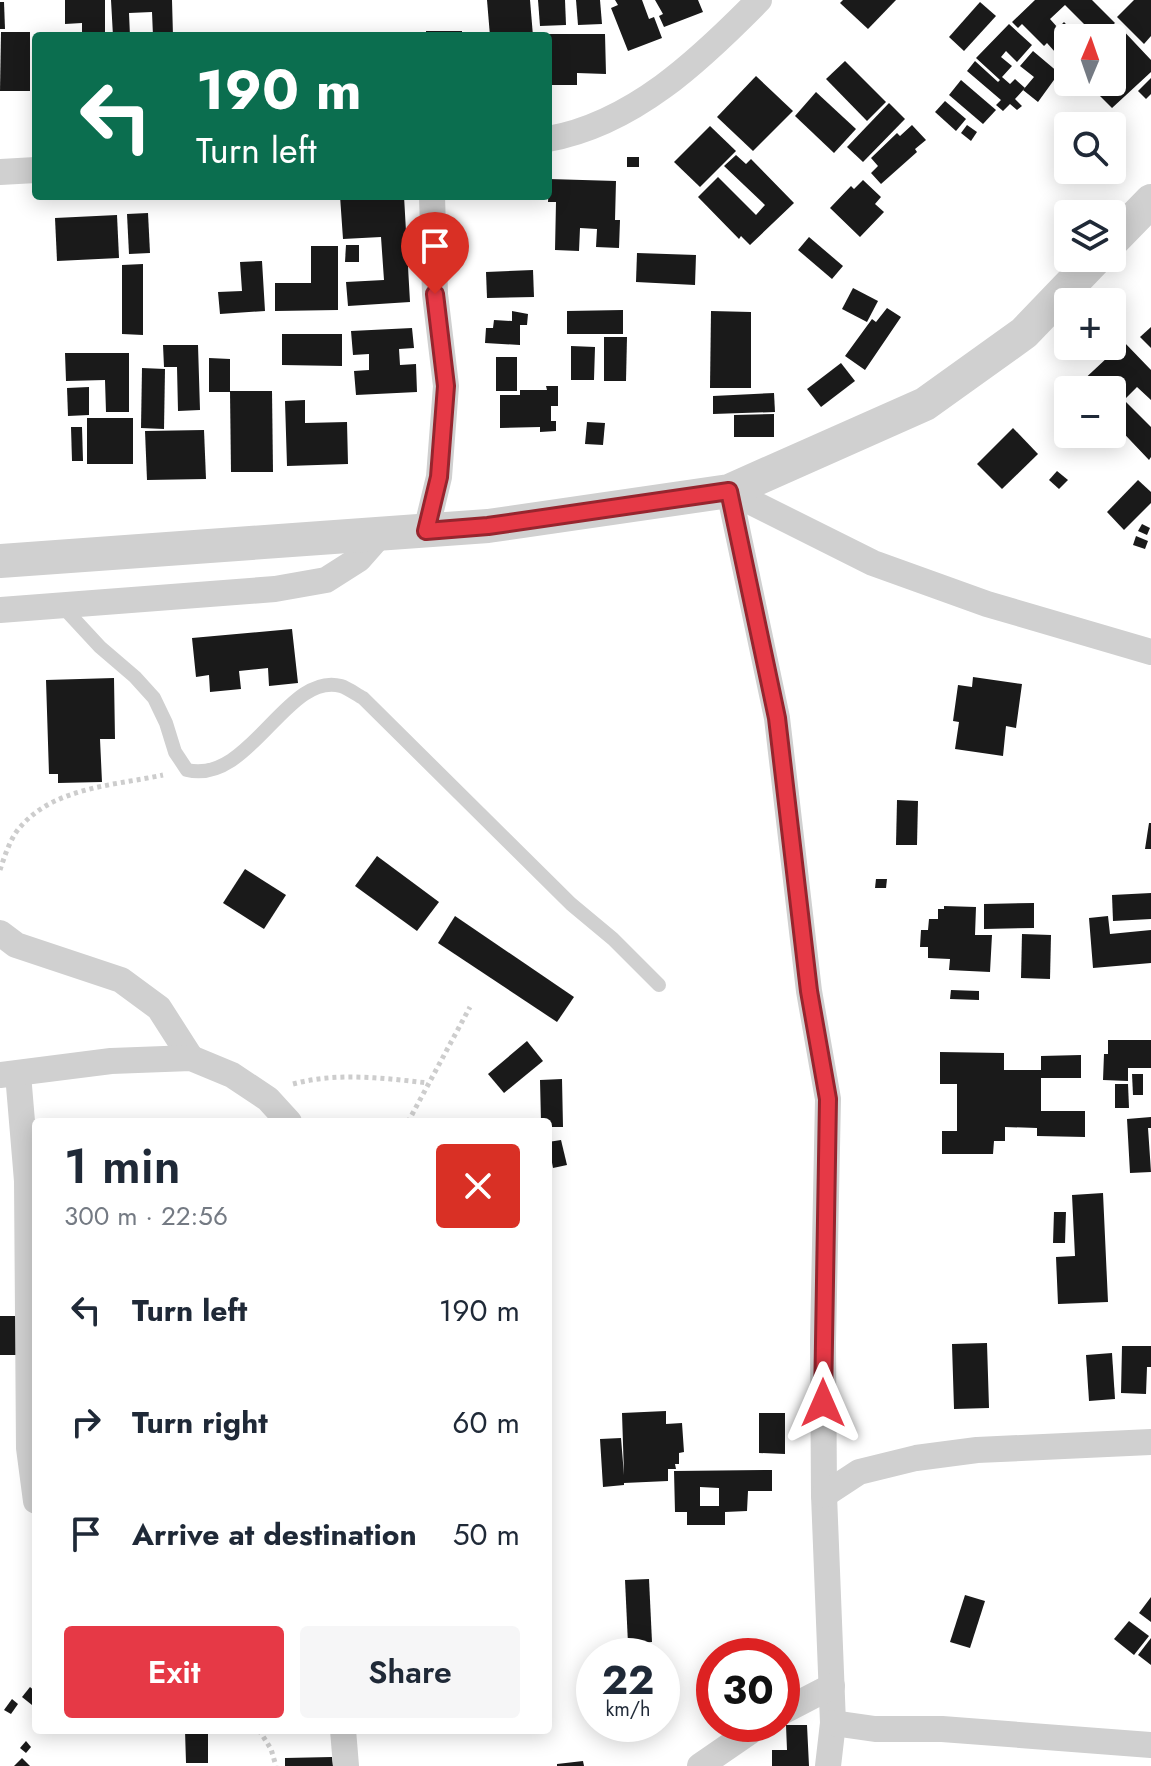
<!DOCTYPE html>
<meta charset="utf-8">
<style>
body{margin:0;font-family:Jost,sans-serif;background:#f6f6f7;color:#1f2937;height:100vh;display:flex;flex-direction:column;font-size:30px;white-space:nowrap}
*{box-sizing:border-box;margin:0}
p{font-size:26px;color:#747a83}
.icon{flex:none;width:44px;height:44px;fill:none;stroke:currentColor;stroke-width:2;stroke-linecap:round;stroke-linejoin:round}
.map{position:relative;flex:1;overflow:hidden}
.side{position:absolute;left:32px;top:1118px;width:520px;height:616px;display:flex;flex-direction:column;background:#fff;border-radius:8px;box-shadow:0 4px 20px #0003}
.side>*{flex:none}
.top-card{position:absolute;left:32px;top:32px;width:520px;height:168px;border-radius:8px;box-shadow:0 4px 20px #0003;background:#0b6e4f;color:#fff;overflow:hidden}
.needle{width:52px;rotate:2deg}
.tools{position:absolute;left:1054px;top:24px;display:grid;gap:16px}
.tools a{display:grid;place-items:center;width:72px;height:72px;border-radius:8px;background:#fff;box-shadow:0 4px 20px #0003;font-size:40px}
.speed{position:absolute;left:576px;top:1638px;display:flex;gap:16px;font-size:40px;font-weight:700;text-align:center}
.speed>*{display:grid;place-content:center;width:104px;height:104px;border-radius:50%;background:#fff;box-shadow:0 4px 20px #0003;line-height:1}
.speed small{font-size:20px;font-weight:400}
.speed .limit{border:12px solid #d22;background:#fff;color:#111}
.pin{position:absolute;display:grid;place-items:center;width:68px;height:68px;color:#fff;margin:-82px -34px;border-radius:50% 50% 50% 0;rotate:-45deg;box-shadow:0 0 8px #0007}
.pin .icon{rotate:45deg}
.me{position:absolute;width:88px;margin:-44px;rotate:0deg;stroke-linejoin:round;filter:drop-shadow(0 0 6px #0008)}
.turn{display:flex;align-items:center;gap:28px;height:168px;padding:0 32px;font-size:36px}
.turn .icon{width:104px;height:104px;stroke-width:2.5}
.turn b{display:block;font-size:56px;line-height:68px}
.round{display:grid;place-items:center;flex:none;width:84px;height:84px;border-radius:8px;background:#f6f6f7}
.overview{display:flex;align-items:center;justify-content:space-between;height:136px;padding:0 32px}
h1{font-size:48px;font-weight:600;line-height:60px}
.button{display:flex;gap:16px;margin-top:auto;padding:16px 32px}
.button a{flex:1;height:92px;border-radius:8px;background:#e63946;color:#fff;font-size:32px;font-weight:600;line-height:92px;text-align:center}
.button a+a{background:#f6f6f7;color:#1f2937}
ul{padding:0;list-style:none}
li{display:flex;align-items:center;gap:24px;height:112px;padding:0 32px}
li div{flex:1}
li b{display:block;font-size:30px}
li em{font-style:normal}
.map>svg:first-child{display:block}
</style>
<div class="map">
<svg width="1151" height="1766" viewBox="0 0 1151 1766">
<rect width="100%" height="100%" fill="#fff"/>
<g fill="#1a1a1a" fill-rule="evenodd">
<polygon points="65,0 105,0 105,36 82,36 82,23 65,24"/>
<polygon points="111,0 172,0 173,36 153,36 152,12 129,13 130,36 113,36"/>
<polygon points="487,0 530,0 533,36 490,36"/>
<polygon points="538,0 565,0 566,25 540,26"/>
<polygon points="576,0 600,0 602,24 578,25"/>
<polygon points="615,0 642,0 649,19 654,17 662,38 628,51 611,8 618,5"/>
<polygon points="655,0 698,0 703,12 664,27 659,16 663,14"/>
<polygon points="843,0 896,0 868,29 840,3"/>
<polygon points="1035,0 1092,0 1115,23 1105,32 1107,35 1104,38 1098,38 1065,5 1050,19 1058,28 1064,22 1079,38 1068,38 1068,56 1063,61 1047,43 1044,46 1022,24 1018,28 1012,22"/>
<polygon points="1134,0 1151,0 1151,36 1144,44 1117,17"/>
<polygon points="0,2 4,2 5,29 0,29"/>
<polygon points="980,2 996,16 964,51 949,37"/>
<polygon points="1009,24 1032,45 1017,62 1006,51 1001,57 1012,66 1002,77 1010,84 1015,79 1025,88 1015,99 1022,106 1017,110 1010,104 1003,111 996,105 1001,100 967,71 975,61 998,82 1000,80 976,58"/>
<polygon points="1118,25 1151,60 1151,72 1112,108 1086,82 1112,82 1114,37 1110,33"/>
<rect x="426" y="31" width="36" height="5"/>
<polygon points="1,32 30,32 30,91 0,91"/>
<polygon points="548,34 605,34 606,74 577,73 577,85 548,85"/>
<polygon points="1033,51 1059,73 1038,102 1023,90 1034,77 1020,66"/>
<polygon points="845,61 886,102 867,121 826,79"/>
<polygon points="756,76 793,111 753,151 717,117"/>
<polygon points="1151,78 1151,94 1146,99 1138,91"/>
<polygon points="961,80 996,110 983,124 949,95"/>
<polygon points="816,92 856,129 834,153 795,116"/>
<polygon points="945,101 966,119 956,131 935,112"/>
<polygon points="889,103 905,119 863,162 847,147"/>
<polygon points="912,125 926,140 915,149 917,152 881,184 871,173 878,166 871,158 897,133 900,136"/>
<polygon points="967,125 977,132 971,141 961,133"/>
<polygon points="710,126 736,151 700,187 674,162"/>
<polygon points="736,155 746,164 751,159 794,203 750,245 741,236 739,239 698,197 718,177 756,215 765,205 724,166"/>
<rect x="627" y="157" width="12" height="10"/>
<polygon points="549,179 616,181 615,220 620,220 619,248 596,247 597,229 580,228 579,251 555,250 556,202 548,202"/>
<polygon points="863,180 881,197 875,204 884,212 860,237 830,208 851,186 854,189"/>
<polygon points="340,196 404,196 410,302 348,306 346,282 384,280 381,237 343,239"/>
<polygon points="148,213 150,253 129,254 127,214"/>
<polygon points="117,215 119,258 57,261 55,218"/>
<polygon points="809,237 843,266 832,279 798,250"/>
<polygon points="346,245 359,245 359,262 345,262"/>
<polygon points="311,246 338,246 338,310 275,311 275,283 311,283"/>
<polygon points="637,253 696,255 695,285 636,282"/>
<polygon points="262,261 265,311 220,314 218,292 242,291 240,262"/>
<polygon points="143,264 143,335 122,334 122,265"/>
<polygon points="533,270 534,297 487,298 486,272"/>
<polygon points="853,288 878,301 867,322 842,309"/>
<polygon points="887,308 901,317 865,370 845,356 872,319 876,322"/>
<polygon points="623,310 623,334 567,334 567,311"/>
<polygon points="512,311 528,314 527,325 520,325 520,345 485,343 486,328 493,328 494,320 512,321"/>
<polygon points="711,311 751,312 751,388 710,388"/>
<polygon points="1151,327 1151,348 1140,337"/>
<polygon points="412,328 414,348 399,349 400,365 416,364 417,392 356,395 354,371 369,370 369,354 353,355 351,331"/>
<polygon points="282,334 342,334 342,366 282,365"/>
<polygon points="604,337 627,337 626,381 604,381"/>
<polygon points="1124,342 1151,370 1151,400 1137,387 1124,400 1151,427 1151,457 1149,460 1112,421 1112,390 1082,390 1078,385"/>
<polygon points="163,345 198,345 200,410 178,411 177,367 164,367"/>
<polygon points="571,346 595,347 594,380 571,380"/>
<polygon points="65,353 129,353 129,412 106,412 105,380 66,381"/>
<rect x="496" y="357" width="21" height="34"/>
<polygon points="209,358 230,359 230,392 209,392"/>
<polygon points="841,363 855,381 821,407 807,389"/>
<polygon points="142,368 165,369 164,429 141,428"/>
<polygon points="546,386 558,386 558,406 551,406 551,421 556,421 556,431 540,432 540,427 500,428 500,395 520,395 520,390 547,390"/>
<polygon points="89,387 89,415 68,416 67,388"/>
<polygon points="230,391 272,391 273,472 231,472"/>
<polygon points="774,393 775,412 713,414 713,396"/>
<polygon points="305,400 305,423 347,422 348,464 287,466 285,401"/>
<polygon points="774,414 774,437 734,437 734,415"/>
<rect x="87" y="418" width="46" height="46"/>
<polygon points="587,422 605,423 603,445 585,444"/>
<polygon points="71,427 82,427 83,461 72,461"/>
<polygon points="1013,428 1038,454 1002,489 977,464"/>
<polygon points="204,430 206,479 147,480 145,431"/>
<polygon points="1057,471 1068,480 1059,489 1049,480"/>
<polygon points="1138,480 1151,492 1151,503 1124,530 1107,512"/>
<polygon points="1142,524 1150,528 1147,535 1138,531"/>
<polygon points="1136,536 1148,541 1145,549 1133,545"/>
<polygon points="292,629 298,683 269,686 268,668 239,671 241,689 210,692 209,675 196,677 192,638"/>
<polygon points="973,677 1022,684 1016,728 1006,726 1003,756 955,749 959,722 953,721 958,685 972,687"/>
<polygon points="114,678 115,739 100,739 102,782 58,783 58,774 49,774 46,680"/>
<polygon points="897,800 918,801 917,845 896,845"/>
<polygon points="1149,823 1151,823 1151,849 1145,849"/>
<polygon points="377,856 439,902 417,931 355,886"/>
<polygon points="245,869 286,895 264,929 223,903"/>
<polygon points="876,879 887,879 886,888 875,888"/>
<polygon points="1151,893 1151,919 1113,921 1112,895"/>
<polygon points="1034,903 1034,928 984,929 984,904"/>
<polygon points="944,906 976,907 975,935 992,935 990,972 949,970 950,959 928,958 928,947 920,947 921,930 928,930 929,919 938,919 938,909 944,909"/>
<polygon points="455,916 574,997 557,1022 438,943"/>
<polygon points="1108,916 1110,934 1151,930 1151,963 1093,968 1089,918"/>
<polygon points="1022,934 1051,935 1050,979 1021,978"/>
<polygon points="951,990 979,991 979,1000 950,999"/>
<polygon points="1108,1040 1151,1040 1151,1068 1128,1068 1128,1081 1103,1080 1104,1054 1108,1054"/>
<polygon points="527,1041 543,1061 504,1093 488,1074"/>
<polygon points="940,1052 1004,1053 1004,1070 1041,1070 1041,1056 1081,1055 1081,1078 1041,1078 1041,1111 1085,1111 1085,1137 1037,1136 1037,1128 1005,1127 1005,1141 994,1141 993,1154 942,1154 942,1131 957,1131 957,1084 940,1084"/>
<polygon points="1132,1074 1143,1074 1143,1095 1133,1095"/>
<polygon points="562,1079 563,1127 548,1127 548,1122 541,1122 540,1080"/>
<polygon points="1115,1084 1128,1084 1129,1108 1115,1108"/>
<polygon points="1151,1117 1151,1128 1148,1128 1151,1172 1130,1173 1127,1119"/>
<polygon points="561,1140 567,1165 553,1168 548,1142"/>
<polygon points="1103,1193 1108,1302 1058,1304 1056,1257 1075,1256 1072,1195"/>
<polygon points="1054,1212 1066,1212 1065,1243 1053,1243"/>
<polygon points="0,1316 17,1316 16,1355 0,1355"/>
<polygon points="987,1343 989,1408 954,1409 952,1344"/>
<polygon points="1122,1346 1151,1346 1151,1367 1147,1367 1146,1394 1121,1393"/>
<polygon points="1112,1353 1115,1399 1089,1401 1086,1355"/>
<polygon points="666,1411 666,1424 682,1423 684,1452 679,1453 679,1464 675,1464 676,1469 668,1469 668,1481 624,1483 624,1485 603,1487 600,1439 621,1438 624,1475 622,1413"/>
<polygon points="759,1413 785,1413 785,1454 759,1453"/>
<path d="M772 1470V1491H748L747 1511 725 1512V1525H687V1512H675L674 1471ZM700 1487 719 1488V1506H700Z"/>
<polygon points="649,1579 652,1642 628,1644 625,1580"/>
<polygon points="965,1595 985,1601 970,1648 950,1642"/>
<polygon points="1151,1597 1151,1622 1139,1613"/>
<polygon points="1129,1621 1149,1636 1134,1655 1114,1639"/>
<polygon points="1151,1638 1151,1665 1138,1655"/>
<polygon points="30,1687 36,1692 36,1700 32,1705 22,1697"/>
<polygon points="12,1699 18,1704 11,1714 4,1710"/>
<polygon points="786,1725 807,1725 809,1766 772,1766 772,1750 787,1750"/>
<polygon points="185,1730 208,1730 208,1763 186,1763"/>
<polygon points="26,1741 31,1747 26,1753 20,1748"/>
<polygon points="332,1757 333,1766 285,1766 285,1758"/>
<polygon points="22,1758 30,1766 14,1766"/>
<polygon points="583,1761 584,1766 557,1766 557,1764"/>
</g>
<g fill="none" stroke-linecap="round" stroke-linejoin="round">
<g stroke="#cdcdcd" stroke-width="5" stroke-dasharray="4 4" stroke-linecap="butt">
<path d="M0 870C5 855 11 836 22 825 56 787 117 785 163 775"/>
<path d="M293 1084C336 1072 384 1078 428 1083"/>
<polyline points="408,1122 470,1007"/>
<polyline points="259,1730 271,1749 276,1766"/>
</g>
<path stroke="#d0d0d0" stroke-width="14" d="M62 606 100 647 135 677 154 698 166 723 175 752 187 770C250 785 287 671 341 686 348 688 357 695 363 698L571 904 613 939 659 985"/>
<g stroke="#d0d0d0" stroke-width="26">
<path d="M548 139C633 124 700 60 759 0"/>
<polyline points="0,172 36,170"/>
<polyline points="729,491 777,718 809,991 828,1099 823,1342 824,1495 833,1723 828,1766"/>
<polyline points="729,491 873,563 987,604 1151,652"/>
<polyline points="426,531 439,477 446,386 435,294 432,196"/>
<polyline points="0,610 275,589 326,580 359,559 381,534"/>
<polyline points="0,933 16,945 121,980 159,1008 191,1058"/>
<polyline points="18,1074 27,1181 29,1448 36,1501"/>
<polyline points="0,1075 111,1061 191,1058 232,1075 268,1099 289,1122"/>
<polyline points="824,1495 859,1472 916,1458 977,1450 1151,1442"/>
<polyline points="782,1712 832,1686"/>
<polyline points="833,1723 875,1729 942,1729 1151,1745"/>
<polyline points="343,1730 346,1766"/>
<polyline points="700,1766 761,1724"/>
</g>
<g stroke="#d0d0d0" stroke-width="34">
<polyline points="1112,241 1151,201"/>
<polyline points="0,561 488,526 729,491 925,404 1024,333 1096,258"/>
</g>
</g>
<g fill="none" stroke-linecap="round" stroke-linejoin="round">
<g stroke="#96252e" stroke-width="20">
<polyline id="route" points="435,294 446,386 439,477 426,531 488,526 729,491 777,718 809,991 828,1099 823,1403"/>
</g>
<use href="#route" stroke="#e63946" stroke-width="14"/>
</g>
</svg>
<div class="tools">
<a><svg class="needle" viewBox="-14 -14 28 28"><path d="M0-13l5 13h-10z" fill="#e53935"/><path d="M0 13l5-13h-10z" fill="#747a83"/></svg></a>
<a><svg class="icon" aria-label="search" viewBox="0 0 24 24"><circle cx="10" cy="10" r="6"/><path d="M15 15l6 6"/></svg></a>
<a><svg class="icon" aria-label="layers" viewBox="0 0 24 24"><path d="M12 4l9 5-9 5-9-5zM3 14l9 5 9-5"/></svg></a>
<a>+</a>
<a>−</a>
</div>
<div class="speed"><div>22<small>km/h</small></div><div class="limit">30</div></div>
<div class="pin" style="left:435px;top:294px;background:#d93025"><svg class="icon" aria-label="arrive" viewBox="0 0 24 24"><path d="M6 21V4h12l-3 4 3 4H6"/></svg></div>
<svg class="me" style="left:823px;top:1403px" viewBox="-20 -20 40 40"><path d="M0-17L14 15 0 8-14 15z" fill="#e63946" stroke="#fff" stroke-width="4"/></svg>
<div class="top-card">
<div class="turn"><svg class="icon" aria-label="left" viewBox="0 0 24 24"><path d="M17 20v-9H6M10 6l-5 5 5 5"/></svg><div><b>190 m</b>Turn left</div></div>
</div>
<section class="side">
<div class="overview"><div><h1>1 min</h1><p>300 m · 22:56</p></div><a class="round" style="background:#d93025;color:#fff"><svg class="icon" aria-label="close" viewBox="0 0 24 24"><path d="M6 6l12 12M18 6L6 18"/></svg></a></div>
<ul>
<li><svg class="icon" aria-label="left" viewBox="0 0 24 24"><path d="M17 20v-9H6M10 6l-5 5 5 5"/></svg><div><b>Turn left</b></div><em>190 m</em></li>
<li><svg class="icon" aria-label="right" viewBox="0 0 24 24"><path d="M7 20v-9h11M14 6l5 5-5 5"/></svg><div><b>Turn right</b></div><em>60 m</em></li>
<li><svg class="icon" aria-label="arrive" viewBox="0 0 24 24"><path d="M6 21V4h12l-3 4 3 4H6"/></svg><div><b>Arrive at destination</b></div><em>50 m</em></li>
</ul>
<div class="button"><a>Exit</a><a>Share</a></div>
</section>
</div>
